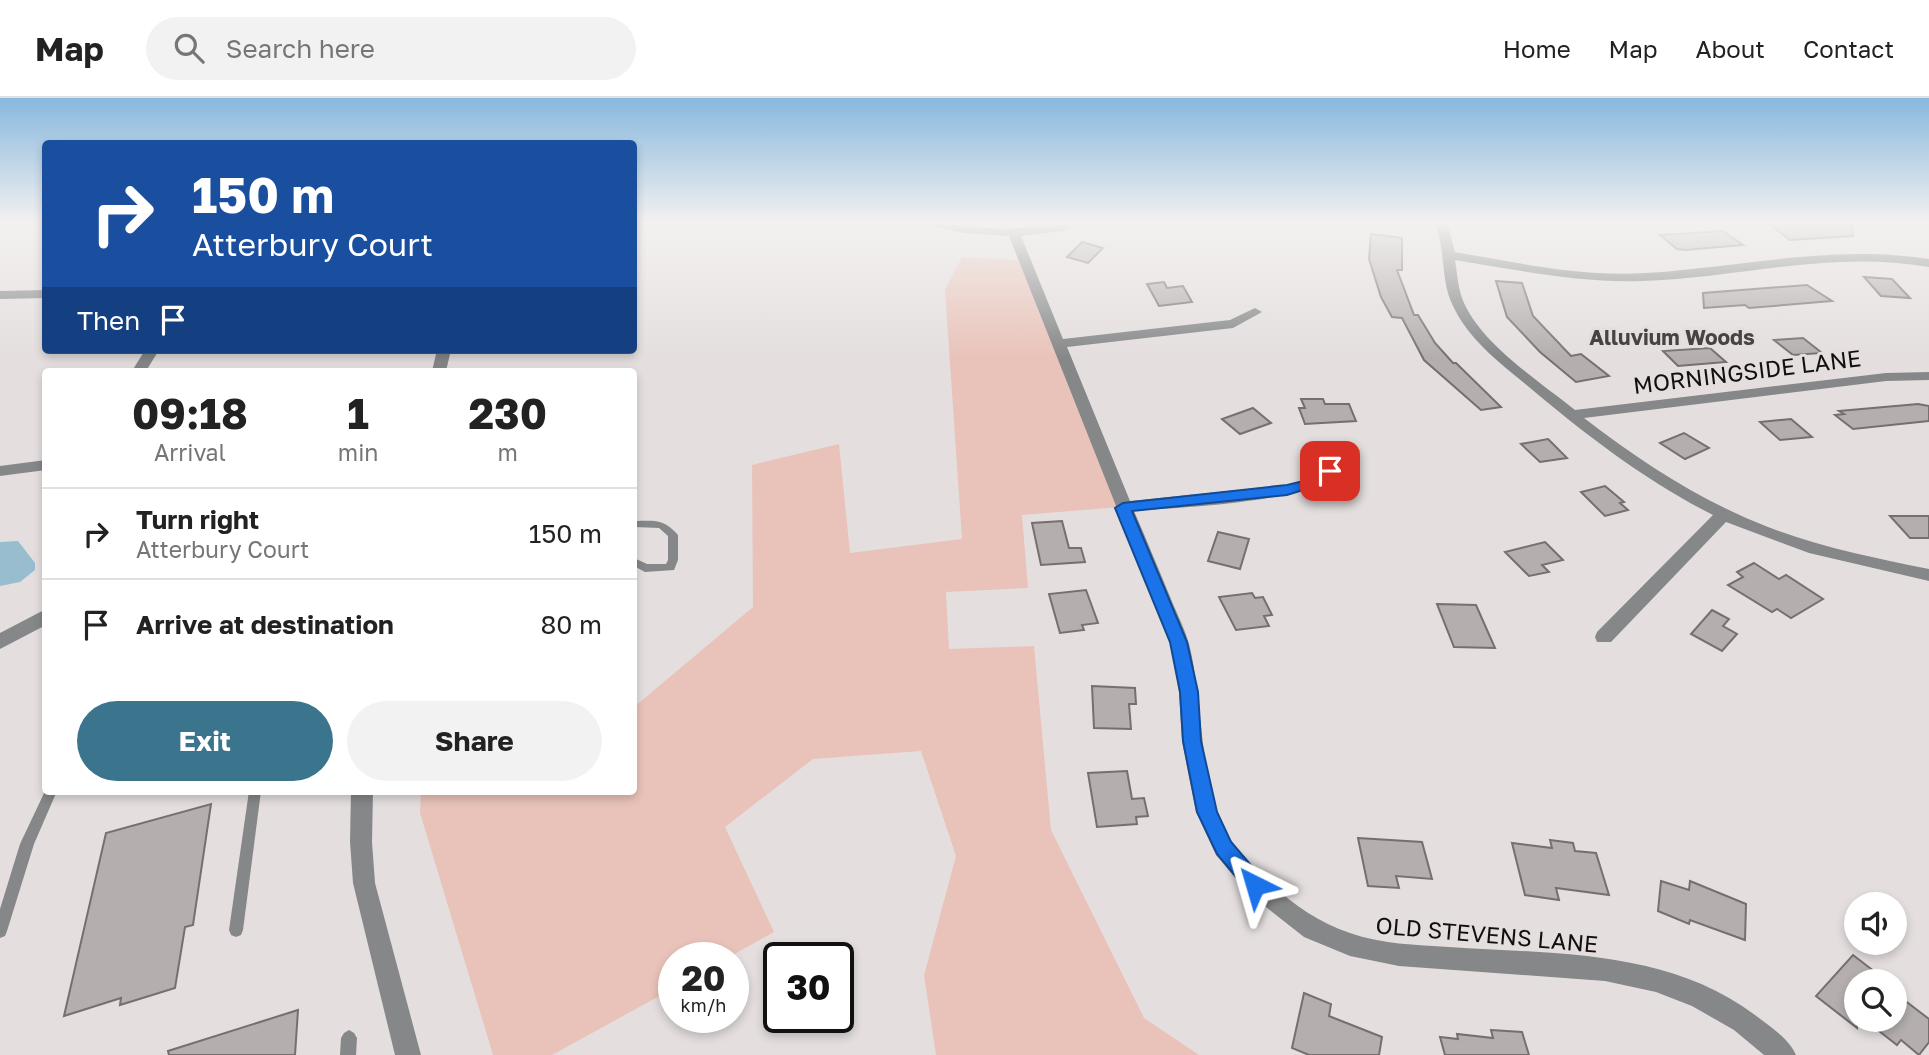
<!DOCTYPE html>
<style>
body{margin:0;font-family:"Golos Text",sans-serif;background:#f2f2f2;color:#222;height:100vh;display:flex;flex-direction:column;font-size:26px;white-space:nowrap}
*{box-sizing:border-box;margin:0}
p{font-size:23px;color:#767676}
.icon{flex:none;width:38px;height:38px;fill:none;stroke:currentColor;stroke-width:2;stroke-linecap:round;stroke-linejoin:round}
.map{position:relative;flex:1;overflow:hidden}
.panel{position:absolute;left:42px;top:270px;width:595px;height:427px;display:flex;flex-direction:column;background:#fff;border-radius:7px;box-shadow:0 4px 10px #0003}
.panel>*{flex:none}
.hud{position:absolute;left:42px;top:42px;width:595px;height:214px;border-radius:7px;box-shadow:0 4px 10px #0003;background:#1a4fa0;color:#fff;overflow:hidden}
.controls{position:absolute;left:1844px;top:794px;display:grid;gap:14px}
.controls a{display:grid;place-items:center;width:63px;height:63px;border-radius:50%;background:#fff;box-shadow:0 4px 10px #0003;font-size:35px}
.speed{position:absolute;left:658px;top:844px;display:flex;gap:14px;font-size:35px;font-weight:700;text-align:center}
.speed>*{display:grid;place-content:center;width:91px;height:91px;border-radius:50%;background:#fff;box-shadow:0 4px 10px #0003;line-height:1}
.speed small{font-size:18px;font-weight:400}
.speed .limit{border:4px solid #111;border-radius:10px;background:#fff;color:#111}
.pin{position:absolute;display:grid;place-items:center;width:60px;height:60px;color:#fff;margin:-30px;border-radius:14px;box-shadow:0 4px 10px #0006}
.me{position:absolute;width:77px;margin:-38px;rotate:320deg;stroke-linejoin:round;filter:drop-shadow(0 0 5px #0008)}
.turn{display:flex;align-items:center;gap:24px;height:147px;padding:0 35px;font-size:32px}
.turn .icon{width:91px;height:91px;stroke-width:2.5}
.turn b{display:block;font-size:49px;line-height:60px}
.then{display:flex;align-items:center;height:66px;padding:0 35px;background:#0003;gap:14px;font-size:26px}
.eta{display:flex;justify-content:space-evenly;align-items:center;height:119px;text-align:center}
.eta b{font-size:42px;font-weight:700;line-height:49px}
.button{display:flex;gap:14px;margin-top:auto;padding:14px 35px}
.button a{flex:1;height:80px;border-radius:42px;background:#3a748d;color:#fff;font-size:28px;font-weight:700;line-height:80px;text-align:center}
.button a+a{background:#f2f2f2;color:#222}
ul{padding:0;list-style:none}
li{display:flex;align-items:center;gap:21px;height:91px;padding:0 35px;border-top:2px solid #e0e0e0}
li div{flex:1}
li b{display:block;font-size:26px}
li em{font-style:normal}
header{display:flex;align-items:center;gap:42px;box-sizing:border-box;height:98px;padding:0 35px;background:#fff;border-bottom:2px solid #e0e0e0}
header strong{font-size:33px}
nav{display:flex;gap:38px;margin-inline-start:auto;font-size:24px}
.search{width:490px;height:63px;background:#f2f2f2;display:flex;align-items:center;gap:18px;box-sizing:border-box;padding:0 24px;border-radius:38px;color:#767676;font-size:26px}
.map>svg:first-child{display:block}
</style>
<header>
<strong>Map</strong>
<div class="search"><svg class="icon" aria-label="search" viewBox="0 0 24 24"><circle cx="10" cy="10" r="6"/><path d="M15 15l6 6"/></svg>Search here</div>
<nav><a>Home</a><a>Map</a><a>About</a><a>Contact</a></nav>
</header>
<div class="map">
<svg width="1929" height="957" viewBox="0 0 1929 957">
<rect width="100%" height="100%" fill="#e4dfde"/>
<polygon fill="#e9c3b9" points="962,159 1020,162 1121,409 1022,417 1028,490 946,494 949,551 1034,548 1051,732 1144,920 1199,957 936,957 924,877 956,758 921,653 813,661 725,729 774,834 729,859 674,859 674,890 552,957 493,957 420,715 421,693 634,693 634,609 753,509 752,367 839,346 850,455 962,441 945,192"/>
<polygon fill="#98bdce" points="18,443 35,465 35,472 20,484 0,488 0,444"/>
<g fill="#b4afae" stroke="#75706f" stroke-width="2">
<polygon points="1768,125 1852,125 1853,138 1790,142"/>
<polygon points="1723,133 1743,147 1685,152 1677,151 1660,137"/>
<polygon points="1371,136 1402,140 1402,172 1397,172 1414,217 1418,217 1435,245 1453,265 1456,265 1501,309 1481,312 1424,262 1402,220 1392,219 1381,199 1369,161"/>
<polygon points="1082,144 1103,150 1088,165 1067,159"/>
<polygon points="1864,179 1892,181 1910,200 1881,198"/>
<polygon points="1496,183 1522,185 1533,218 1571,258 1581,256 1609,278 1576,284 1540,254 1507,219"/>
<polygon points="1164,184 1167,190 1183,188 1192,204 1159,208 1147,186"/>
<polygon points="1807,187 1832,203 1749,210 1745,207 1704,210 1703,195"/>
<polygon points="1803,240 1822,255 1793,257 1774,242"/>
<polygon points="1710,250 1726,264 1678,268 1663,253"/>
<polygon points="1301,301 1323,301 1325,306 1349,306 1356,323 1305,326 1299,310 1305,310"/>
<polygon points="1918,306 1929,308 1929,323 1853,331 1835,317 1844,316 1839,313"/>
<polygon points="1253,310 1271,325 1240,336 1222,321"/>
<polygon points="1791,321 1812,339 1780,342 1760,324"/>
<polygon points="1684,335 1709,350 1685,361 1660,345"/>
<polygon points="1548,341 1567,360 1540,364 1521,346"/>
<polygon points="1605,388 1624,404 1620,405 1628,412 1605,418 1581,394"/>
<polygon points="1890,418 1929,418 1929,440 1910,440"/>
<polygon points="1062,423 1069,450 1081,450 1085,464 1041,467 1032,425"/>
<polygon points="1218,434 1249,441 1240,471 1208,463"/>
<polygon points="1545,444 1563,462 1542,467 1549,474 1529,478 1505,454"/>
<polygon points="1754,465 1779,481 1786,477 1823,501 1791,520 1777,511 1772,514 1728,487 1743,479 1737,474"/>
<polygon points="1086,492 1098,525 1082,527 1084,532 1060,535 1049,496"/>
<polygon points="1252,495 1255,500 1263,499 1272,517 1264,518 1269,528 1236,532 1219,499"/>
<polygon points="1437,506 1476,507 1495,550 1454,549"/>
<polygon points="1712,512 1729,521 1723,528 1737,536 1722,553 1691,536"/>
<polygon points="1092,588 1135,590 1136,606 1129,606 1131,631 1094,630"/>
<polygon points="1127,673 1132,701 1144,700 1148,718 1136,719 1137,726 1097,729 1088,675"/>
<polygon points="211,706 193,827 185,829 175,890 120,907 121,900 64,918 106,735"/>
<polygon points="1358,740 1422,744 1432,781 1396,778 1399,790 1368,788"/>
<polygon points="1550,742 1573,745 1575,753 1596,755 1609,797 1556,790 1559,802 1525,797 1512,745 1552,750"/>
<polygon points="1661,783 1689,792 1690,783 1746,806 1745,842 1690,822 1689,826 1658,813"/>
<polygon points="1853,857 1888,884 1857,884 1857,930 1816,898"/>
<polygon points="1304,895 1331,906 1329,918 1382,939 1379,957 1309,957 1292,950"/>
<polygon points="1895,895 1929,921 1929,944 1919,957 1901,942 1897,947 1865,922 1895,922"/>
<polygon points="298,912 295,957 169,957 168,953"/>
<polygon points="1491,932 1522,934 1529,957 1445,957 1440,939 1458,941 1457,936 1493,940"/>
</g>
<g fill="none" stroke-linecap="round" stroke-linejoin="round">
<g fill="#858788" fill-rule="evenodd">
<path d="M634 423C655 423 663 420 678 437V462L674 472 645 474 634 468V460L647 466H666L668 462V438L659 430 634 429Z"/>
<polygon points="46,691 46,693 57,693 34,746 7,833 5,838 0,840 0,811 20,746"/>
<polygon points="249,693 261,693 243,832 241,837 236,839 231,837 229,832"/>
<polygon points="349,932 354,935 357,940 356,957 340,957 341,940 344,935"/>
</g>
<g fill="#858788" fill-rule="evenodd">
<path d="M921 125 1004 131 1086 125 1062 133 1021 138 1063 241 1230 222 1255 210 1262 214 1233 230 1067 249 1130 403 1287 387 1310 380 1330 368 1338 373C1315 405 1177 409 1134 413 1147 443 1159 472 1171 501 1177 516 1185 531 1189 546 1204 603 1198 699 1234 746 1263 783 1304 820 1350 835 1381 846 1416 847 1449 849 1553 856 1667 851 1755 917 1769 928 1789 940 1796 957H1764L1734 932 1692 908 1656 894 1605 883 1399 868 1350 858 1304 839 1247 794 1216 757 1196 714 1182 643 1179 594 1170 544 1009 138 964 135Z"/>
<path d="M1435 125H1447L1455 154C1518 165 1582 179 1646 175 1742 169 1833 146 1929 161V169C1827 152 1741 180 1641 183 1579 185 1517 172 1455 162 1457 175 1458 188 1462 200 1479 245 1538 282 1575 312L1886 275 1929 274V282L1886 283 1584 320C1641 364 1701 403 1768 429 1820 449 1875 460 1929 471V483L1809 455 1726 424 1611 544H1597L1595 539 1597 534 1713 417C1646 383 1587 338 1529 289 1501 266 1469 242 1453 208 1440 182 1446 152 1435 125Z"/>
<polygon points="46,192 46,200 0,201 0,193"/>
<polygon points="145,252 159,252 146,273 132,273"/>
<polygon points="46,362 46,372 0,378 0,368"/>
<polygon points="46,511 46,527 0,551 0,535"/>
</g>
<g fill="#858788" fill-rule="evenodd">
<polygon points="437,252 451,252 446,273 432,273"/>
<polygon points="351,693 373,693 372,744 375,785 421,957 395,957 353,785 350,744"/>
</g>
</g>
<linearGradient id="sky" x2="0" y2="1"><stop stop-color="#88b8de"/><stop offset="0.48" stop-color="#f3f1f0"/><stop offset="1" stop-color="#f3f1f0" stop-opacity="0"/></linearGradient>
<rect width="1929" height="259" fill="url(#sky)"/>
<polygon fill="#1a73e8" stroke="#114b97" stroke-width="2" points="1330,369 1337,373 1329,384 1287,397 1132,413 1187,544 1198,594 1201,643 1217,714 1231,744 1262,780 1265,787 1262,793 1255,796 1248,793 1217,756 1197,714 1183,643 1180,594 1170,544 1115,410 1123,405 1287,387 1308,382"/>
<g text-anchor="middle" dominant-baseline="central" stroke-width="6" stroke-linejoin="round" paint-order="stroke">
<g font-size="21" font-weight="bold" fill="#474342" stroke="#e4dfde">
<text x="1672" y="239">Alluvium Woods</text>
</g>
<g font-size="23" fill="#110f0f" stroke="#e4dfde">
<text transform="translate(1747 273) rotate(-7)">MORNINGSIDE LANE</text>
<text transform="translate(1487 836) rotate(5)">OLD STEVENS LANE</text>
</g>
</g>
</svg>
<div class="controls">
<a><svg class="icon" aria-label="sound" viewBox="0 0 24 24"><path d="M4 9h4l5-4v14l-5-4H4zM17 9q2 3 0 6"/></svg></a>
<a><svg class="icon" aria-label="search" viewBox="0 0 24 24"><circle cx="10" cy="10" r="6"/><path d="M15 15l6 6"/></svg></a>
</div>
<div class="speed"><div>20<small>km/h</small></div><div class="limit">30</div></div>
<div class="pin" style="left:1330px;top:373px;background:#d93025"><svg class="icon" aria-label="arrive" viewBox="0 0 24 24"><path d="M6 21V4h12l-3 4 3 4H6"/></svg></div>
<svg class="me" style="left:1255px;top:787px" viewBox="-20 -20 40 40"><path d="M0-17L14 15 0 8-14 15z" fill="#1a73e8" stroke="#fff" stroke-width="4"/></svg>
<div class="hud">
<div class="turn"><svg class="icon" aria-label="right" viewBox="0 0 24 24"><path d="M7 20v-9h11M14 6l5 5-5 5"/></svg><div><b>150 m</b>Atterbury Court</div></div>
<div class="then">Then<svg class="icon" aria-label="arrive" viewBox="0 0 24 24"><path d="M6 21V4h12l-3 4 3 4H6"/></svg></div>
</div>
<section class="panel">
<div class="eta">
<div><b>09:18</b><p>Arrival</p></div>
<div><b>1</b><p>min</p></div>
<div><b>230</b><p>m</p></div>
</div>
<ul>
<li><svg class="icon" aria-label="right" viewBox="0 0 24 24"><path d="M7 20v-9h11M14 6l5 5-5 5"/></svg><div><b>Turn right</b><p>Atterbury Court</p></div><em>150 m</em></li>
<li><svg class="icon" aria-label="arrive" viewBox="0 0 24 24"><path d="M6 21V4h12l-3 4 3 4H6"/></svg><div><b>Arrive at destination</b></div><em>80 m</em></li>
</ul>
<div class="button"><a>Exit</a><a>Share</a></div>
</section>
</div>
